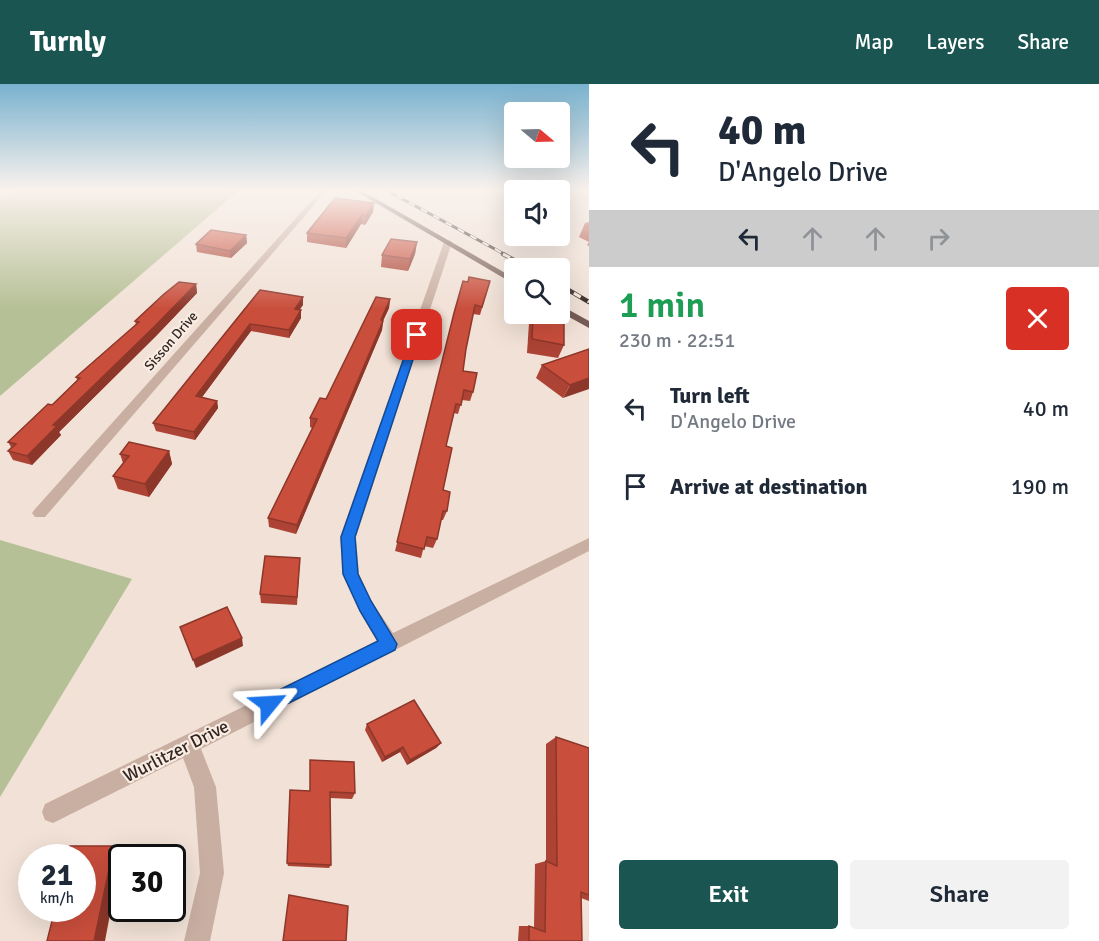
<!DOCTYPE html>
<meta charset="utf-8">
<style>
body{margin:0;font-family:Signika,sans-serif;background:#f2f2f3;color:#1f2937;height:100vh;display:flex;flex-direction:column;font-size:22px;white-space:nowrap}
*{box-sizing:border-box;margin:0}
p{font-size:20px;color:#747a83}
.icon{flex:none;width:33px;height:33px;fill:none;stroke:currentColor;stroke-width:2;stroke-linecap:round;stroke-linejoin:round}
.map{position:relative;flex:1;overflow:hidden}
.panel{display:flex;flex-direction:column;background:#fff;width:510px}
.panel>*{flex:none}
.top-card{background:#fff;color:#1f2937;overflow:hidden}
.needle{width:39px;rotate:109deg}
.fabs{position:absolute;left:504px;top:18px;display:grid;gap:12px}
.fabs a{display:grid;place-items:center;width:66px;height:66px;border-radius:6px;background:#fff;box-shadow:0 6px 24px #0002;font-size:30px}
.speed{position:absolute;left:18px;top:760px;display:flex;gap:12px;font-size:30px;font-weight:700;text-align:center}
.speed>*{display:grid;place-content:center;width:78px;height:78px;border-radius:50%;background:#fff;box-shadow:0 6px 24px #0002;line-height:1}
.speed small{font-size:15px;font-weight:400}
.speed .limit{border:3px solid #111;border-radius:9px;background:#fff;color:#111}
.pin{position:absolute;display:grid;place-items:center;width:51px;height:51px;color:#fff;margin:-26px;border-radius:12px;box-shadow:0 3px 9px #0006}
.me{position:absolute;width:66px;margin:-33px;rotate:63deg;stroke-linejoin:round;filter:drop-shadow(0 0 4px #0008)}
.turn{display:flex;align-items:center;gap:21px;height:126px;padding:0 30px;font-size:27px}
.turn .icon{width:78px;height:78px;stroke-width:2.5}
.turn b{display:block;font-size:42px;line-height:51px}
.lanes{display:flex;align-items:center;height:57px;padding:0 30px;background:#0003;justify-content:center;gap:30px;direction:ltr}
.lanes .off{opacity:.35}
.round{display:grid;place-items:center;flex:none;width:63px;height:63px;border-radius:6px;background:#f2f2f3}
.overview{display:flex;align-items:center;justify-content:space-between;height:102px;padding:0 30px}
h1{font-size:36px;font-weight:600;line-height:45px;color:#1e9e55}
.primary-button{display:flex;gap:12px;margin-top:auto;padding:12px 30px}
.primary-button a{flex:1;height:69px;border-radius:6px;background:#1a5552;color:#fff;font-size:24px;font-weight:600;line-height:69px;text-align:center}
.primary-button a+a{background:#f2f2f3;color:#1f2937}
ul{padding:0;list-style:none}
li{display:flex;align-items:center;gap:18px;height:78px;padding:0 30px}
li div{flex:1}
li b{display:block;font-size:22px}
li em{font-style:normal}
header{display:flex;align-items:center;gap:36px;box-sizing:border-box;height:84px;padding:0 30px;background:#1a5552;color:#fff}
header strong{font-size:28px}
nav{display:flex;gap:33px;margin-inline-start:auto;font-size:21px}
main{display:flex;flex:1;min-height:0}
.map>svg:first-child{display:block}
</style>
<header>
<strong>Turnly</strong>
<nav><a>Map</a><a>Layers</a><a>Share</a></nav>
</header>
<main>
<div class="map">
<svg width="589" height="857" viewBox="0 0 589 857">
<rect width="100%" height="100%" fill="#f1e1d6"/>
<g fill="#b6c096">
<polygon points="20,105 209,105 237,108 0,312 0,115"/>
<polygon points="0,456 132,495 0,713"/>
</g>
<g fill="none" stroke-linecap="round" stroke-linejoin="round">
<g fill="#c9afa2" fill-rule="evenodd">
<polygon points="322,105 328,105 45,433 35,433 32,429 35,425"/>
<polygon points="448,156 452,158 356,453 359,490 372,518 393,549 589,454 589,467 201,665 216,703 224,789 210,857 184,857 200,789 194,703 183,674 53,739 45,736 42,728 45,720 377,557 360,528 343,490 340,453 444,158"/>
</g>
<g fill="#765c55" fill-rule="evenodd">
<polygon points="352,105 359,105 514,194 514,200"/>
<polygon points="560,221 589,237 589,244 560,228"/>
</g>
<g stroke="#332724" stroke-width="3">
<polyline id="rail-far1" points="384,105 506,171"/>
</g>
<g stroke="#332724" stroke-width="4.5">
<g id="rail">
<polyline points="503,170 529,184"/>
<polyline points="560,201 589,218"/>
</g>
</g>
<use href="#rail-far1" stroke="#f9ece2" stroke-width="2" stroke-dasharray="7" stroke-linecap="butt"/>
<use href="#rail" stroke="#f9ece2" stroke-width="3" stroke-dasharray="8" stroke-linecap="butt"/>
</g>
<g fill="#ad4334">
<polygon points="373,128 365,141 361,140 346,164 307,158 307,149"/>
<polygon points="589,138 589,162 587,161 589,158 579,153 585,139"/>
<polygon points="246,151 247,159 231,174 197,168 196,160"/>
<polygon points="417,158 415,170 408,187 381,183 382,171"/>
<polygon points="490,197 480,231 473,230 466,265 463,287 473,308 470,317 462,316 458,330 454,329 446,362 443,406 447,427 443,436 441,436 437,455 433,464 424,462 421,474 395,467 454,229 468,198"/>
<polygon points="196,200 197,209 156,252 59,348 61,351 32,381 13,376 8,367 11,363 8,358 52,321 77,296 76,293 136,241 135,237"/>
<polygon points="260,206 303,213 303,221 299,226 301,226 301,234 289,254 251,247 202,313 217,317 218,324 195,356 156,347 153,339"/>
<polygon points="390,215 389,224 383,237 382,246 296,450 269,443 268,434 312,344 310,343 310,334 326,315"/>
<polygon points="532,230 564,261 558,274 527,269 529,239"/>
<polygon points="589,265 563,314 536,294 542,281"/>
<polygon points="169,367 172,380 149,413 118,405 113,392 123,379 120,370"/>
<polygon points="300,474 297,521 261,519 260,510"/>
<polygon points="367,640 441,659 436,664 407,681 400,668 382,678 365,646"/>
<polygon points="556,653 589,664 589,817 581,814 582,857 518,857 519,842 529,842 534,843 535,780 546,777 546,660"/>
<polygon points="310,676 355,709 352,715 330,714 331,781 329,784 288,782 287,779 310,707"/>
</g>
<g fill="#8d372a">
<polygon points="374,119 373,128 365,141 366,132"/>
<polygon points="362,131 361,140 346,164 346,154"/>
<polygon points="246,151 247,159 231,174 230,167"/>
<polygon points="417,158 415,170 408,187 410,175"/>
<polygon points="196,200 197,209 156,252 59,348 61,351 32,381 27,372 53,341"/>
<polygon points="303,213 303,221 295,232 295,225"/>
<polygon points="390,215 389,224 379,245 381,236"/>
<polygon points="301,226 301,234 289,254 289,246"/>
<polygon points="383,237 382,246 296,450 297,441"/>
<polygon points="250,240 251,247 197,320 196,312"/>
<polygon points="589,294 589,305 563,314 570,301"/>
<polygon points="217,317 218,324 195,356 194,348"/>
<polygon points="169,367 172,380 149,413 145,400"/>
<polygon points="242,554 243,562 196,584 193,576"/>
<polygon points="441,659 436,664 407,681 410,676"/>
<polygon points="403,663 400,668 382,678 385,673"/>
<polygon points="114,762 122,766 105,857 94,857"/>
</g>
<g fill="#c94e3c" stroke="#8d372a" stroke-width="1.5">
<polygon points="335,114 374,119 366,132 362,131 346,154 307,149"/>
<polygon points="211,146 246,151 230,167 196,160"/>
<polygon points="391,155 417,158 410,175 382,171"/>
<polygon points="469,193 490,197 482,223 475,221 466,265 463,287 477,289 473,308 464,306 461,321 456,320 446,362 452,364 443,406 450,408 447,427 443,427 437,455 427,453 424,465 397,458 454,229 463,197 468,198"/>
<polygon points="179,198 196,200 154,243 53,341 57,342 27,372 8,367 16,360 8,358 48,320 52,321 80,294 76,293 139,238 135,237 164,210"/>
<polygon points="260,206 303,213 295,225 301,226 289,246 250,240 196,312 217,317 194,348 153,339"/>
<polygon points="376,213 390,215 381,236 383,237 297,441 268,434 317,335 310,334 320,314 326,315"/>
<polygon points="533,230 552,230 564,231 564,261 532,255"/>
<polygon points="589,265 589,294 570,301 542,281"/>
<polygon points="129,358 169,367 145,400 113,392 129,372 120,370"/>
<polygon points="265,472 300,474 297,513 260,510"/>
<polygon points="227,523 242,554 193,576 180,543"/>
<polygon points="414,616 441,659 410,676 403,663 385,673 367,640"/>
<polygon points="556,653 589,664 589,811 581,808 582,857 529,857 529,842 545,848 546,777 557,782"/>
<polygon points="310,676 354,678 355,709 330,708 331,781 287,779 290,706 310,707"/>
<polygon points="70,762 114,762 94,857 47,857 55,825 82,825 82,774 68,774"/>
<polygon points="289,811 348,822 346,857 283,857"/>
</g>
<linearGradient id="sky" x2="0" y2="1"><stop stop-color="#79b2cf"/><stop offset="0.47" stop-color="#f9f2ed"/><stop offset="1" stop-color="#f9f2ed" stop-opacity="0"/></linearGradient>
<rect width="589" height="225" fill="url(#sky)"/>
<polygon fill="#1a73e8" stroke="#114b97" stroke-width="1.5" points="417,248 421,251 355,453 358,490 371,517 397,560 395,566 269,629 263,627 260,620 263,614 378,557 360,527 343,490 341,453 412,251"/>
<g text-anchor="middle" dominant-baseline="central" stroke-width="4.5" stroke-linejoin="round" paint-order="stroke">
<g font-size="14" fill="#332724" stroke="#f9ece2">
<text transform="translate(171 257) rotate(-49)">Sisson Drive</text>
</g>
<g font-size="18" fill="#332724" stroke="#f9ece2">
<text transform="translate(176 667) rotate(-27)">Wurlitzer Drive</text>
</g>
</g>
</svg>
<div class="fabs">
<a><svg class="needle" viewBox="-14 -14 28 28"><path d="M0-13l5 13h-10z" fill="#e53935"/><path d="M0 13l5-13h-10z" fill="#747a83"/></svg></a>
<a><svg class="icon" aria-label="sound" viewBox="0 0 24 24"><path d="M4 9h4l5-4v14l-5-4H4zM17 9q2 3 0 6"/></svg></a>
<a><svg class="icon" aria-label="search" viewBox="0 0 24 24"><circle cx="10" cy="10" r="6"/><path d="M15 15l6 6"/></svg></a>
</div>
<div class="speed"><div>21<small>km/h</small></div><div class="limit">30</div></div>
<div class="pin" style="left:417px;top:251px;background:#d93025"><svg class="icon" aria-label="arrive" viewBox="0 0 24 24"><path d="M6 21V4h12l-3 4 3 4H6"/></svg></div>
<svg class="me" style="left:269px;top:620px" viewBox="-20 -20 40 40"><path d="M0-17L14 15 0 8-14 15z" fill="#1a73e8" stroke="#fff" stroke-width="4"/></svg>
</div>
<section class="panel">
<div class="top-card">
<div class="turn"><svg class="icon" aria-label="left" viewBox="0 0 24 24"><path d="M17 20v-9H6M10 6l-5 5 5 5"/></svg><div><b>40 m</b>D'Angelo Drive</div></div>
<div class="lanes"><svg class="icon" aria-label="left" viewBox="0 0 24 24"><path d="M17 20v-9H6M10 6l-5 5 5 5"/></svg><svg class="icon off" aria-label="ahead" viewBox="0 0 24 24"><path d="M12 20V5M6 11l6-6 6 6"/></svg><svg class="icon off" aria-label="ahead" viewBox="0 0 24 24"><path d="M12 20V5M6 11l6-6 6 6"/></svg><svg class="icon off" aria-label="right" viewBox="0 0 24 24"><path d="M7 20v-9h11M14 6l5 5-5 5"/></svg></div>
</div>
<div class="overview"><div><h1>1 min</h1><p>230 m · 22:51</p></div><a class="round" style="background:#d93025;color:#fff"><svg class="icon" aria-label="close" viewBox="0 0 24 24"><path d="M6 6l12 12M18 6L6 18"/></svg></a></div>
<ul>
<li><svg class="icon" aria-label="left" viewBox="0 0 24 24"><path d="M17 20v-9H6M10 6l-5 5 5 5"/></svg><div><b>Turn left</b><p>D'Angelo Drive</p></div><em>40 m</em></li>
<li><svg class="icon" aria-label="arrive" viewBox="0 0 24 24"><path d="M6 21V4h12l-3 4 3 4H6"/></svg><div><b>Arrive at destination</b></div><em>190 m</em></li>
</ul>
<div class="primary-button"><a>Exit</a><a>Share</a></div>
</section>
</main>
